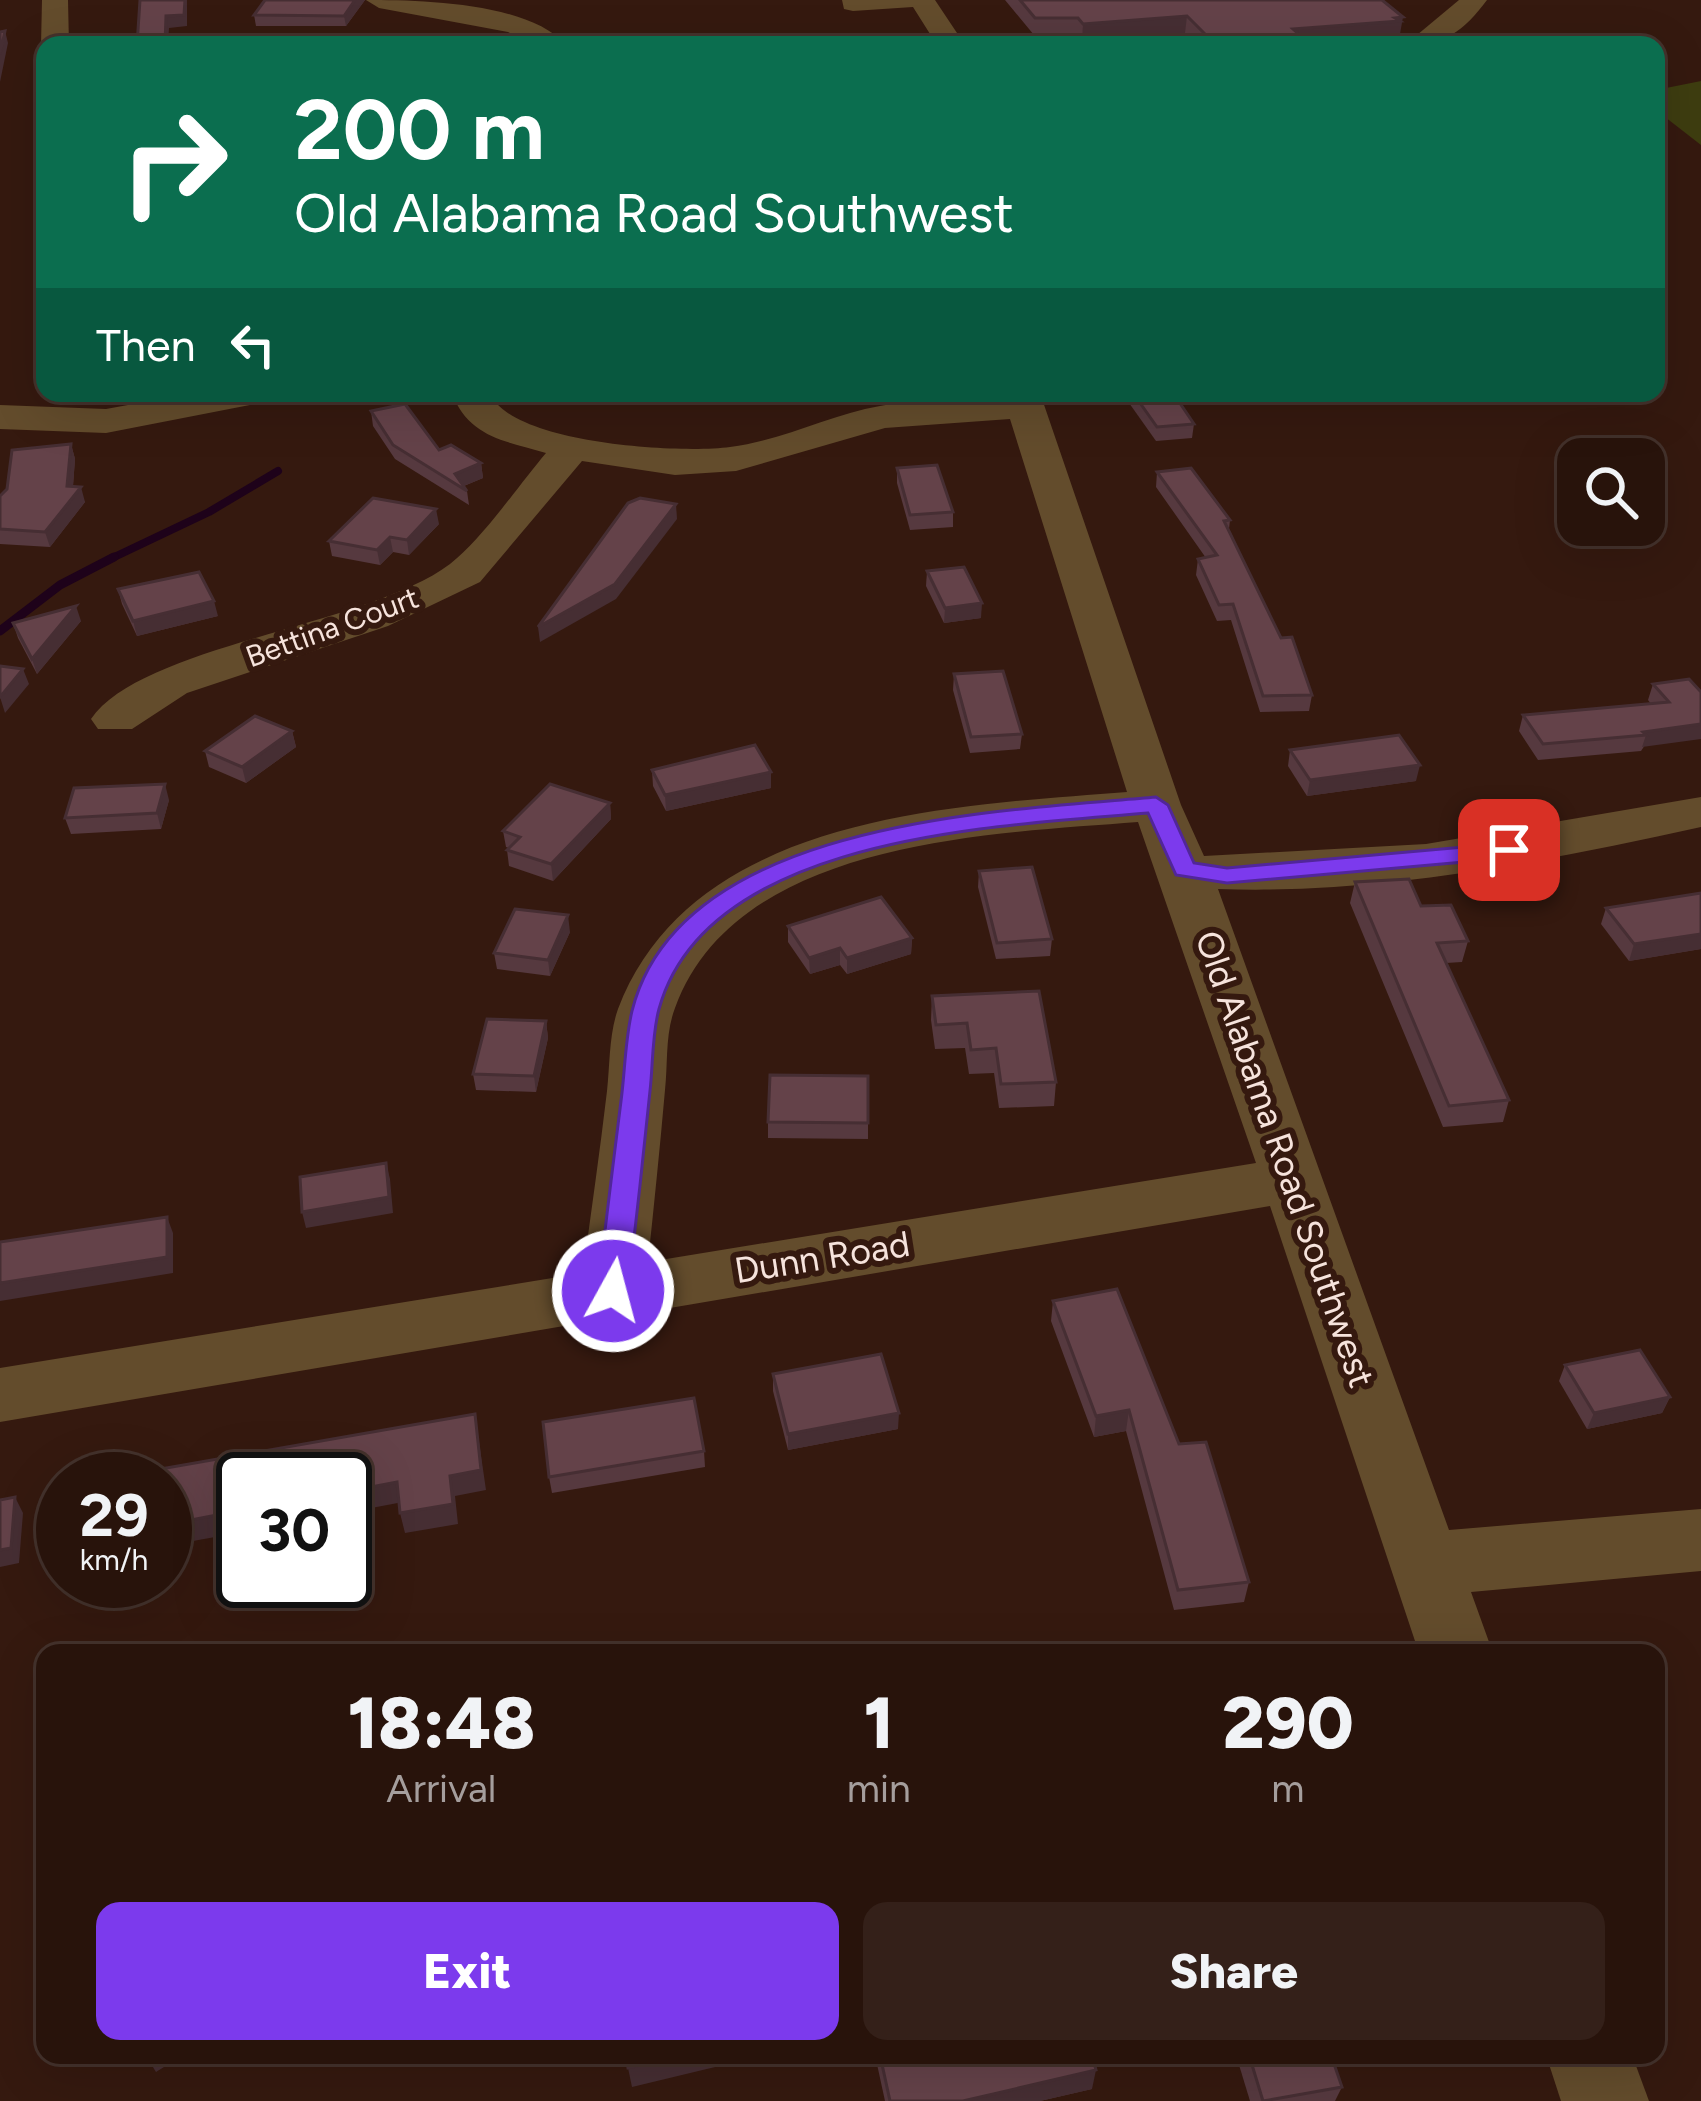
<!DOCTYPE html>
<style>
body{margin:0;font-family:Figtree,sans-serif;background:#342019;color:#f1f3f6;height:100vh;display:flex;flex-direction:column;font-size:45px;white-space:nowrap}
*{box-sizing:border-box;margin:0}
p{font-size:39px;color:#a59e9d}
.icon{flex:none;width:66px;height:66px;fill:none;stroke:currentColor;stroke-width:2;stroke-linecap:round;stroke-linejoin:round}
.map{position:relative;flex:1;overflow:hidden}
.sheet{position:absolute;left:36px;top:1644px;width:1629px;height:420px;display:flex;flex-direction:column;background:#28130b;border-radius:24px;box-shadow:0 12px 48px #0002,0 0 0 3px #44322c}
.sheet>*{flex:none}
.guide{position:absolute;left:36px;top:36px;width:1629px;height:366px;border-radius:24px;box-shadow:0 12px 48px #0002,0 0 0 3px #44322c;background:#0b6e4f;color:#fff;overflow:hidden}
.tools{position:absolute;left:1557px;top:438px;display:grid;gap:24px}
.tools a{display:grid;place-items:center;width:108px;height:108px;border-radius:24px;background:#28130b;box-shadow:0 12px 48px #0002,0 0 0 3px #44322c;font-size:60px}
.speed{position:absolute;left:36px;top:1452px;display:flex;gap:24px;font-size:60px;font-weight:700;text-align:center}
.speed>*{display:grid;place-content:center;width:156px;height:156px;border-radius:50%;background:#28130b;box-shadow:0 12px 48px #0002,0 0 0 3px #44322c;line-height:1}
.speed small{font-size:30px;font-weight:400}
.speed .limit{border:6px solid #111;border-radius:18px;background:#fff;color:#111}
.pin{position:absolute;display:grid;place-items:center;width:102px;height:102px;color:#fff;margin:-51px;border-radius:24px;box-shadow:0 6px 18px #0006}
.me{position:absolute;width:132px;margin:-66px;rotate:7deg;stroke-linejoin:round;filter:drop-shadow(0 0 9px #0008)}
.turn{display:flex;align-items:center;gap:42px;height:252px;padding:0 60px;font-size:54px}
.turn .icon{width:156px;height:156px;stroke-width:2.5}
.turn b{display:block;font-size:84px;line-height:102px}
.then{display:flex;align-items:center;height:114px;padding:0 60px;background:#0003;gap:24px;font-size:45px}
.eta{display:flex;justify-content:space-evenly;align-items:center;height:204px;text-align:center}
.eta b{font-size:72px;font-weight:800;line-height:84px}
.button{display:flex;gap:24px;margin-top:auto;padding:24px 60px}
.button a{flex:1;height:138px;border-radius:24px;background:#7c3aed;color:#fff;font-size:48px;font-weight:800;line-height:138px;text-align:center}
.button a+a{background:#342019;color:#f1f3f6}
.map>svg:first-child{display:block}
</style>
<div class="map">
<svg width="1701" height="2101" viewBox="0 0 1701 2101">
<rect width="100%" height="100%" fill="#35190f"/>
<polygon fill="#3e3d10" points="1701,81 1701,145 1656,110 1656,90"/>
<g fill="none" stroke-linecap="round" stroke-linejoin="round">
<polyline stroke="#1e021a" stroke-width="8" points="108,560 209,512 278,471"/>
<polyline stroke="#1e021a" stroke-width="9" points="0,631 60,585 114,557"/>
<g fill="#634c2c" fill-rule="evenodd">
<polygon points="42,0 68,0 69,45 45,45 45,51 41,45"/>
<path d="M366 0C420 0 528 2 566 45H532L508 32 379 8Z"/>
<polygon points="842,0 935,0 965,45 937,45 913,7 853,11 844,9"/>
<path d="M1459 0H1487C1463 32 1445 45 1405 45Z"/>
<polygon points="194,393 274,393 255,404 106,433 0,429 0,405 106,409"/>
<path d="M452 393H490C510 444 680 454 730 447 781 441 829 415 880 406 933 396 991 393 1040 393L1181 805 1204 856 1426 844 1701 797V827C1545 861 1379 895 1218 889L1449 1530 1701 1509V1571L1471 1592 1493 1653H1419L1270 1206 0 1422V1368L583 1273C591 1212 600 1151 607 1091 610 1064 609 1034 618 1009 692 815 950 806 1127 792L1010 419 885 428 736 471 675 475 582 461 480 582 388 626 187 693 132 729H98L91 719C142 645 368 626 450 564 483 538 518 486 546 453 505 441 468 437 452 393ZM1138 822 1256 1163 648 1262C654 1205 660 1147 665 1090 668 1063 665 1034 675 1008 736 840 988 834 1138 822Z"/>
<polygon points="1546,2055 1632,2055 1649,2101 1561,2101"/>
</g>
</g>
<g fill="#56393f">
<polygon points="265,0 365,0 346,26 256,26 254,15"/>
<polygon points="1005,0 1382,0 1400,34 1397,34 1397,39 1309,45 1196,45 1185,33 1082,41 1077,35 1034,35"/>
<polygon points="1122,393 1173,393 1194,424 1192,438 1156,441"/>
<polygon points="371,411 439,450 481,463 483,478 464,486 467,491 469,505 395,459 373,426"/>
<polygon points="71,444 75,459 73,486 85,502 50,547 0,544 0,496"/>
<polygon points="897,468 953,512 953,527 910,530 897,483"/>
<polygon points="1157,472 1230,520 1229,529 1281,638 1312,695 1309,711 1260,712 1231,620 1217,621 1196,575 1198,559 1206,558 1156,487"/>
<polygon points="439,524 409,555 393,552 380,565 332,556 329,541"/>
<polygon points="927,571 981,618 944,623 926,586"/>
<polygon points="118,589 218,616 137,636 122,604"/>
<polygon points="81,621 37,674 18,638 13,623"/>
<polygon points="954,674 1022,734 1020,749 970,753 953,690"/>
<polygon points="1689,679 1641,751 1538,760 1519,731 1523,715 1651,704 1648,700 1653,684"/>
<polygon points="292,731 296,747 246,783 209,767 205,751"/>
<polygon points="1290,750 1416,781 1307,796 1288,766"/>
<polygon points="652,770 771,772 771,788 666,811 653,786"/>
<polygon points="169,800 161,829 71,834 65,818"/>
<polygon points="610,803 611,819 553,881 509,866 507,850 509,848 506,847 503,831"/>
<polygon points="979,871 1052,939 1050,956 996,959 978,887"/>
<polygon points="1355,882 1421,906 1468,941 1462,962 1446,963 1509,1100 1503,1122 1443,1127 1350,903"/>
<polygon points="1701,893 1701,949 1629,961 1601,924 1606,908"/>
<polygon points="788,926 912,938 911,954 847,974 840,965 810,974 788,942"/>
<polygon points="570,932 550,976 497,969 494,953"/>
<polygon points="932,996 1056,1082 1054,1106 999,1108 994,1073 969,1074 965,1048 935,1049 931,1020"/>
<polygon points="546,1021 548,1038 536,1092 476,1090 473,1074"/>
<polygon points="868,1076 868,1139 768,1138 768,1122"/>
<polygon points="1053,1301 1179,1444 1249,1582 1244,1602 1174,1610 1126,1431 1094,1437 1051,1321"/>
<polygon points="1565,1365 1670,1397 1662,1413 1587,1429 1559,1381"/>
<polygon points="773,1374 898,1429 788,1450 773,1391"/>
<polygon points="704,1451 705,1467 552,1493 549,1477"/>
<polygon points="875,2055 1092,2055 1092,2089 1040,2101 885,2101"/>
<polygon points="1236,2055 1331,2055 1342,2087 1335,2101 1250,2101"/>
</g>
<g fill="#462e33">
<polygon points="185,0 187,0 187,26 169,28 168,45 165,45 166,16"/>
<polygon points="355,0 365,0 346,26 344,16"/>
<polygon points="1187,16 1185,33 1082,41 1083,24"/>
<polygon points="1403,17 1400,34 1397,34 1397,39 1309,45 1278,45 1279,40 1293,29"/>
<polygon points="5,31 8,43 0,82 0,54"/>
<polygon points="71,444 75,459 72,499 81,487 85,502 50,547 45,532 67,486"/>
<polygon points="481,463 483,478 461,487 455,474"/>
<polygon points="676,504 677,519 616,599 540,642 538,627"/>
<polygon points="436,509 439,524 409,555 407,540"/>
<polygon points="390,537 393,552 380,565 377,550"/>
<polygon points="214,601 218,616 137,636 133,621"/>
<polygon points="982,603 981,618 944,623 945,608"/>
<polygon points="76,606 81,621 37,674 32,659"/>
<polygon points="23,669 29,684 5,713 0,697"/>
<polygon points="1701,724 1701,739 1642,747 1646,735 1643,732"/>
<polygon points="292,731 296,747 246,783 242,767"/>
<polygon points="1420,765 1416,781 1307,796 1310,780"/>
<polygon points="771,772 771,788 666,811 665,795"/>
<polygon points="165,784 169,800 161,829 157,813"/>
<polygon points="610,803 611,819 553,881 551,864"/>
<polygon points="568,915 570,932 550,976 548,960"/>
<polygon points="1701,934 1701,949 1629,961 1634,944"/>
<polygon points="912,938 911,954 847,974 847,958"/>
<polygon points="840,948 840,965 810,974 809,958"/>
<polygon points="546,1021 548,1038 536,1092 534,1076"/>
<polygon points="386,1163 390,1179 393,1213 306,1228 302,1212"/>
<polygon points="167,1217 173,1233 173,1273 0,1301 0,1283"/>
<polygon points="1670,1397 1662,1413 1587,1429 1594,1413"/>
<polygon points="1129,1410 1126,1431 1094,1437 1096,1416"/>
<polygon points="899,1413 898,1429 788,1450 788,1434"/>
<polygon points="475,1414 486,1490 455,1496 458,1524 405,1533 400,1513 450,1476"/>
<polygon points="397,1482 403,1502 345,1513 345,1492"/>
<polygon points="15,1497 23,1513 19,1563 0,1567 0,1550"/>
<polygon points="243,1510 243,1532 165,1546 165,1525"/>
<polygon points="154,2055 183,2055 156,2072 148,2059"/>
<polygon points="683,2055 765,2055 632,2087 628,2068"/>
<polygon points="1096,2070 1092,2089 1040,2101 963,2101"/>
</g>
<g fill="#644249" stroke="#462e33" stroke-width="3">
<polygon points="140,0 185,0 184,15 166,16 165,45 137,45"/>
<polygon points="265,0 355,0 344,16 254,15"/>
<polygon points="1020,0 1382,0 1403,17 1395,18 1400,21 1293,29 1303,38 1279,40 1284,45 1216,45 1187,16 1083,24 1078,18 1035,18"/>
<polygon points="5,31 0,54 0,32"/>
<polygon points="1133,393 1173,393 1194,424 1157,427"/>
<polygon points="405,404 439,450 451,445 481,463 455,474 467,491 393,445 371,411"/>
<polygon points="71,444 67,486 81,487 45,532 0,529 0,496 7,489 12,450"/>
<polygon points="937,465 953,512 910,515 897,468"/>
<polygon points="1191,468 1230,520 1224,521 1281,638 1292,637 1312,695 1263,696 1233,604 1219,605 1198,559 1217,555 1157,472"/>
<polygon points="373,498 436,509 407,540 390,537 377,550 329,541"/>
<polygon points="640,498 676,504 615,584 538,627 628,503"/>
<polygon points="964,567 982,603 945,608 927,571"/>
<polygon points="199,572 214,601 133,621 118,589"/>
<polygon points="76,606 32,659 13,623"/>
<polygon points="0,666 23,669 0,697"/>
<polygon points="1003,671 1022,734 971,737 954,674"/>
<polygon points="1689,679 1701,692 1701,724 1643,732 1646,735 1543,744 1523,715 1669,702 1653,684"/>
<polygon points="255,716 292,731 242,767 205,751"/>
<polygon points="1399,735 1420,765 1310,780 1290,750"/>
<polygon points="755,745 771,772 665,795 652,770"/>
<polygon points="165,784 157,813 65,818 74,788"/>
<polygon points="550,784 610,803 551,864 507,850 520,837 503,831"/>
<polygon points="1032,867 1052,939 997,943 979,871"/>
<polygon points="1409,879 1421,906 1451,905 1468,941 1437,943 1509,1100 1449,1106 1355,882"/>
<polygon points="1701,893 1701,934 1634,944 1606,908"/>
<polygon points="881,897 912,938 847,958 840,948 809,958 788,926"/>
<polygon points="515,909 568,915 548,960 494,953"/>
<polygon points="1039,991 1056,1082 1001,1084 996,1048 971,1050 967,1023 936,1025 932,996"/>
<polygon points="487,1019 546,1021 534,1076 473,1074"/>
<polygon points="770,1075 868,1076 868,1123 768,1122"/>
<polygon points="386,1163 389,1197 302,1212 300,1177"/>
<polygon points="167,1217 167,1257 0,1283 0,1242"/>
<polygon points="1117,1289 1179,1444 1206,1442 1249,1582 1178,1590 1129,1410 1096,1416 1053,1301"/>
<polygon points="1640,1350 1670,1397 1594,1413 1565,1365"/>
<polygon points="881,1354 899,1413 788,1434 773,1374"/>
<polygon points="694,1398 704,1451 549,1477 543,1422"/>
<polygon points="475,1414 481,1470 450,1476 453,1504 400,1513 397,1482 345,1492 345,1479 243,1479 243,1510 165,1525 165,1479 115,1479 115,1477"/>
<polygon points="15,1497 11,1548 0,1550 0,1500"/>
<polygon points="626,2055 683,2055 628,2068"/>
<polygon points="880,2055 1092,2055 1096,2070 963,2101 890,2101"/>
<polygon points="1249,2055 1331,2055 1342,2087 1263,2101"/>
</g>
<path fill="#7c3aed" stroke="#51269a" stroke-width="3" d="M1156 797 1168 805 1194 863 1227 868 1509 843 1522 850 1509 858 1227 883 1176 875 1148 813C1003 826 707 834 659 1009 652 1034 653 1065 650 1091 643 1158 636 1224 628 1291L624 1300H602L598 1291C605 1228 613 1165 621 1101 625 1072 625 1040 632 1011 680 820 1000 811 1156 797Z"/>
<g text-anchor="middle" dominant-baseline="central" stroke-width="12" stroke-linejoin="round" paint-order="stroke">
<g font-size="30" fill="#f6e3dc" stroke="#35190f">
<text transform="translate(332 627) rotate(-20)">Bettina Court</text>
</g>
<g font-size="36" fill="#f6e3dc" stroke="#35190f">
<text transform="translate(1285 1159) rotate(71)">Old Alabama Road Southwest</text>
<text transform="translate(822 1257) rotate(-9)">Dunn Road</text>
</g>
</g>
</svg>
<div class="tools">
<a><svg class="icon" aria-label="search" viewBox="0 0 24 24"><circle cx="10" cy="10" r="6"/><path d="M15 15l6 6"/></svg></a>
</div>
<div class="speed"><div>29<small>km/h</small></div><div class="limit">30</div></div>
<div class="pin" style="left:1509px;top:850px;background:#d93025"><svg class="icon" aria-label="arrive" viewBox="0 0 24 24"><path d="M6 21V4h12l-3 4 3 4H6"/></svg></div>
<svg class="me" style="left:613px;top:1291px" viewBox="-20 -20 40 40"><circle r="17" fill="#7c3aed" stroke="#fff" stroke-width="3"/><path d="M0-11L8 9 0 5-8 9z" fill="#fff"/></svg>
<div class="guide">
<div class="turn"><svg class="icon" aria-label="right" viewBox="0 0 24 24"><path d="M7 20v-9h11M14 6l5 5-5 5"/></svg><div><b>200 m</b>Old Alabama Road Southwest</div></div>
<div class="then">Then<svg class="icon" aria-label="left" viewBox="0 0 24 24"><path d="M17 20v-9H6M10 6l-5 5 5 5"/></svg></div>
</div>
<section class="sheet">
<div class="eta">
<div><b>18:48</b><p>Arrival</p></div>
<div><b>1</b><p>min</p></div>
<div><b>290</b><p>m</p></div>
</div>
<div class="button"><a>Exit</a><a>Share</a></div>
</section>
</div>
